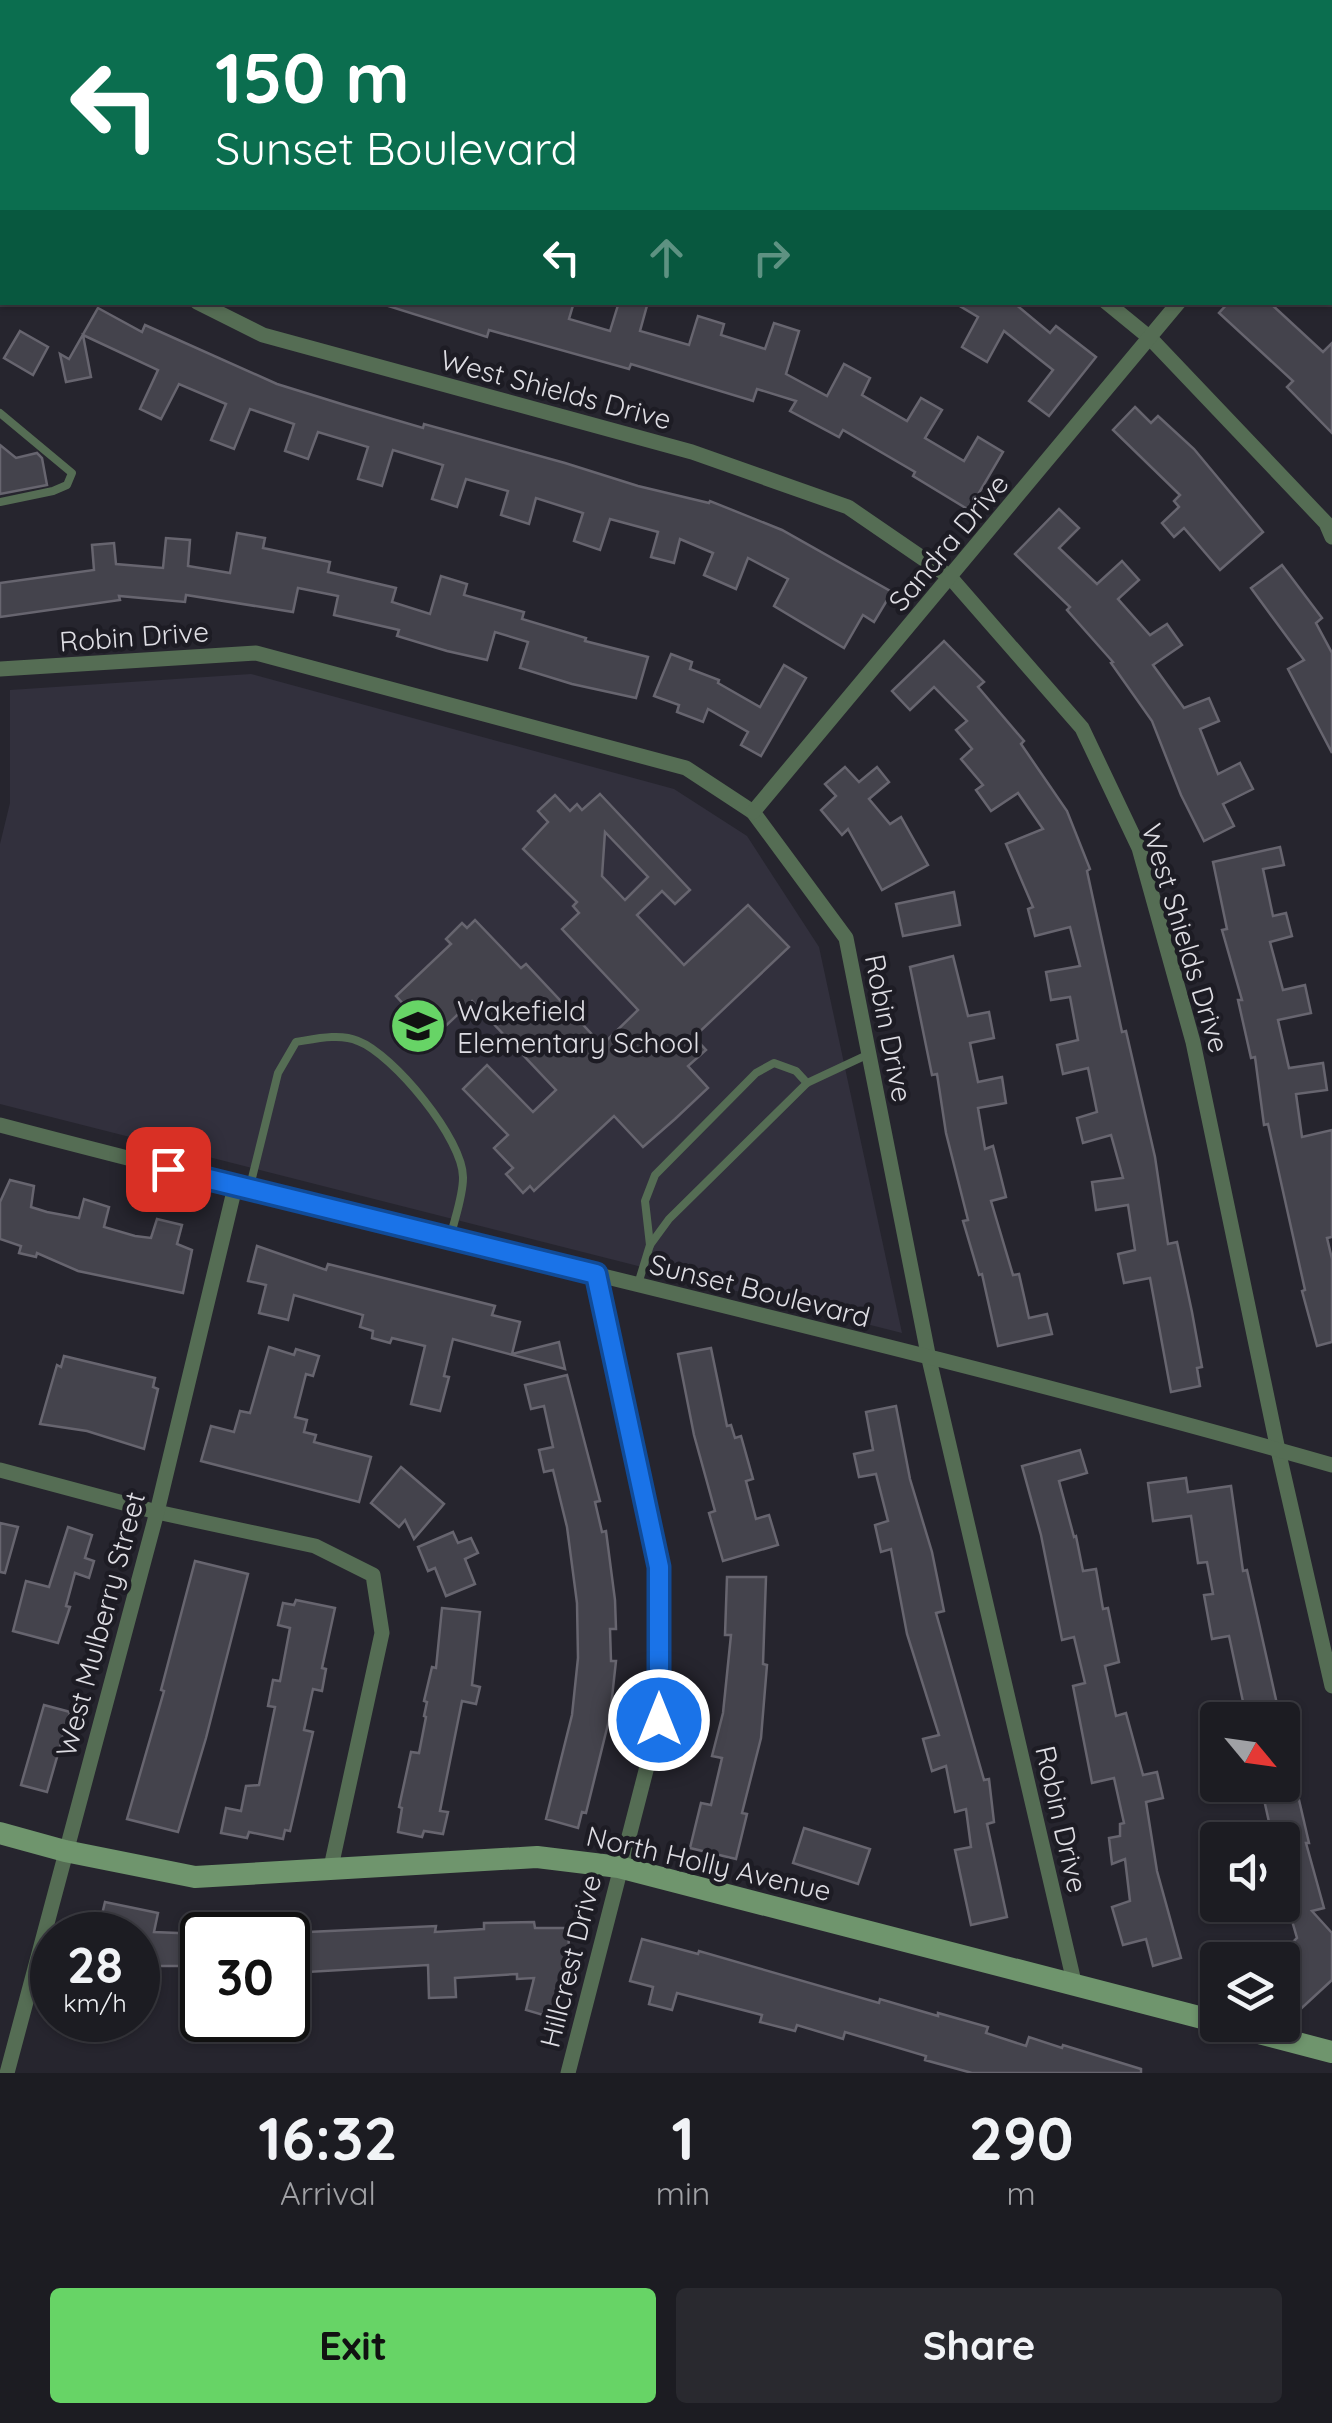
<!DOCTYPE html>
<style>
body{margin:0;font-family:Quicksand,sans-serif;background:#29292f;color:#f1f3f6;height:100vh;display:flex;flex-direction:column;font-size:38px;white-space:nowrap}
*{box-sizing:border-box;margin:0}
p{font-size:32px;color:#a0a1a5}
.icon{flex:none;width:55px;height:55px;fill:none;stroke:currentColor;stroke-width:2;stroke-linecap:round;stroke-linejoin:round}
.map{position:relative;height:2073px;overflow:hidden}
.side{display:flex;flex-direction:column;background:#1c1c22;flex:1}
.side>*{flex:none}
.guide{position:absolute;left:0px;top:0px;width:1332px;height:305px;box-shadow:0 2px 8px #0004,0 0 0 2px #3a3a40;background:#0b6e4f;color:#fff;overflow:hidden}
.needle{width:65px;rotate:119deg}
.tools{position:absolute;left:1200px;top:1702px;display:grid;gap:20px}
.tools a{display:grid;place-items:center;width:100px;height:100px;border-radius:10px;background:#1c1c22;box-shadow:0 2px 8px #0004,0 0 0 2px #3a3a40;font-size:50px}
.speed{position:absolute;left:30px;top:1912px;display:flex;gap:20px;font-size:50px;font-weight:700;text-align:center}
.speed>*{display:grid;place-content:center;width:130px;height:130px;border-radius:50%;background:#1c1c22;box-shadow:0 2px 8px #0004,0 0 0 2px #3a3a40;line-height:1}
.speed small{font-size:25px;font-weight:400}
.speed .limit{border:5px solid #111;border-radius:15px;background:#fff;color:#111}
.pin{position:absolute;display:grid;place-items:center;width:85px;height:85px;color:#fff;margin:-42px;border-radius:20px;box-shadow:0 5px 15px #0006}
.me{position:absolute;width:110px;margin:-55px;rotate:0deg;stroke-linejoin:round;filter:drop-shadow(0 0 8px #0008)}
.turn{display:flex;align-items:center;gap:35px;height:210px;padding:0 50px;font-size:45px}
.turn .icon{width:130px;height:130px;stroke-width:2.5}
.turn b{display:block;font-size:70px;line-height:85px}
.lanes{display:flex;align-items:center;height:95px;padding:0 50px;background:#0003;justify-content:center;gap:50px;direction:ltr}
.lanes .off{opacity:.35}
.eta{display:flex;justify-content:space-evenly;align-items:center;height:170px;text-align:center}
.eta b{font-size:60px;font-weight:700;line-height:70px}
.button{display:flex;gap:20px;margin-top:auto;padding:20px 50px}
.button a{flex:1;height:115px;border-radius:10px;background:#67d466;color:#111;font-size:40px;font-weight:700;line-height:115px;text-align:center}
.button a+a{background:#29292f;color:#f1f3f6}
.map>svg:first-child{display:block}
</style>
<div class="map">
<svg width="1332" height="2073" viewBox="0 0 1332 2073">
<rect width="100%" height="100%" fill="#26252e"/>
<polygon fill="#32303d" points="251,674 674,789 747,836 819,947 902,1333 0,1104 0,844 10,803 10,690"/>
<g fill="#44434c" stroke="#67656f" stroke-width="2.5" fill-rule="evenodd">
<polygon points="389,302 574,302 569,319 610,331 619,302 648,302 640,331 689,345 698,316 724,324 721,335 765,349 774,323 799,331 786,374 827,396 844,364 870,378 862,395 907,421 921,398 942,410 925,438 964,461 978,437 1003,452 969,510 913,476 915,472 843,430 839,437 790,411 796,401 757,389 753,401 631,364 629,369 489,330 487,337 388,306"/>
<polygon points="953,302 1013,302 1050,333 1056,326 1096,357 1049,416 1029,401 1053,370 1004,331 987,362 962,347 978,317"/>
<polygon points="1229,302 1269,302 1323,352 1332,343 1332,433 1287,387 1293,381 1219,313"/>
<polygon points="98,308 142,332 145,325 277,384 348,406 423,428 424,424 565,463 638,486 709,503 710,501 782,530 892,592 874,622 863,615 844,648 774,606 788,579 748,558 736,589 704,575 713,553 680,539 674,563 651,557 658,532 610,519 600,550 574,541 583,513 536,498 529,524 501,515 508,491 466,479 457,507 432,499 443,465 393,450 382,486 358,479 368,447 318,432 308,459 285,451 294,424 250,409 234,449 211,440 226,404 179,384 161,419 140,409 158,370 83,335 91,377 66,382 60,354 69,359"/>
<polygon points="20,331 48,347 33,375 4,358"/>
<polygon points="1135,407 1151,423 1158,416 1194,449 1263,532 1220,570 1184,528 1174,537 1162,523 1179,507 1174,501 1180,495 1113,430"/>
<polygon points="0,445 16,458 37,453 42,458 47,485 0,494"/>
<polygon points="1059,509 1079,528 1059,548 1097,584 1122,561 1139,580 1118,599 1150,635 1167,624 1182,645 1153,665 1184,708 1209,698 1219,721 1200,729 1218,774 1240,763 1253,789 1223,804 1234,826 1204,841 1181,795 1152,721 1111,663 1113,662 1067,610 1070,607 1015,554"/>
<polygon points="237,533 265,538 263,548 330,562 328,572 396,588 392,602 430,614 441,576 467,584 464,595 524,612 522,619 586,638 585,641 648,657 636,698 572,684 520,668 528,642 495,632 487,660 447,651 397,636 399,630 334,615 338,596 298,588 293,612 186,595 185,602 119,596 120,600 0,617 0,583 94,570 92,545 114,543 116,564 163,568 166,538 190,540 188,566 230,573"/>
<polygon points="1282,565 1322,618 1316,623 1332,653 1332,753 1288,669 1304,660 1251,588"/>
<polygon points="944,641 984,682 978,687 1024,741 1021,744 1067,811 1090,869 1087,871 1122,1032 1126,1031 1155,1157 1168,1244 1177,1242 1192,1312 1202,1367 1197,1368 1200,1386 1171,1392 1150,1278 1124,1283 1118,1254 1135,1250 1128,1205 1096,1210 1092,1182 1123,1178 1111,1135 1083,1143 1077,1118 1097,1112 1088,1068 1063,1074 1057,1045 1078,1040 1070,997 1051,1000 1046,972 1080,966 1070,927 1035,936 1028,909 1033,907 1006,844 1043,829 1018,793 991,811 976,790 983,785 961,759 972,749 956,730 967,721 934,687 910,710 892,691"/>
<polygon points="671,654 692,662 690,669 719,680 718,683 760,707 784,665 806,678 761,756 741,745 748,732 708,709 703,722 677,712 679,705 654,696"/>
<polygon points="845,767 859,782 877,767 889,782 869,799 890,824 901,817 928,865 882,890 848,829 842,835 821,810 836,796 825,784"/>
<path d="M600 794 690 890 675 904 662 891 637 915 684 965 748 905 789 947 694 1037 706 1050 688 1066 708 1088 675 1119 643 1147 614 1116 534 1191 530 1186 523 1193 506 1174 513 1168 494 1148 508 1135 463 1089 487 1065 533 1112 556 1090 472 1001 434 1037 396 996 451 944 446 939 462 923 467 928 475 920 521 968 526 964 602 1045 638 1010 562 929 579 913 573 906 577 902 523 849 548 822 538 811 555 795 570 811 577 804 582 810ZM605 832 648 877 625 900 602 876Z"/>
<polygon points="1280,847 1284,865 1263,869 1273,916 1286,913 1292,936 1270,942 1283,990 1305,985 1311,1013 1278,1020 1289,1068 1323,1063 1327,1090 1296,1094 1302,1137 1332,1130 1332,1237 1327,1238 1332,1259 1332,1342 1317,1346 1302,1291 1305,1290 1268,1124 1264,1125 1255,1057 1251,1058 1238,1000 1242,1000 1222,930 1227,929 1213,862"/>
<polygon points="954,892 960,925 903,936 896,904"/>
<polygon points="953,956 968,1016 989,1012 994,1038 970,1043 978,1082 1002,1077 1006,1103 978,1108 985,1149 993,1146 1006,1197 991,1201 1013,1275 1019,1274 1029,1318 1047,1314 1052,1334 998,1346 982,1274 979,1275 963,1221 968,1220 946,1133 937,1074 932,1075 910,967"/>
<polygon points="10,1180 34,1186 31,1207 47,1212 79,1218 84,1199 109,1207 104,1227 135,1236 151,1238 157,1219 182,1225 177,1244 192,1250 183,1293 78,1271 37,1253 36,1257 19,1253 21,1246 0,1239 0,1202"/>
<polygon points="257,1246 326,1270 328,1264 495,1306 492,1315 520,1322 512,1354 559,1342 565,1369 453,1339 444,1376 449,1377 440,1411 411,1404 425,1346 392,1338 390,1343 372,1338 373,1331 360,1327 363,1315 294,1295 288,1320 259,1313 266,1285 248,1281"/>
<polygon points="269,1347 294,1355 296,1349 319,1356 313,1376 306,1374 295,1417 307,1420 304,1432 316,1435 314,1442 371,1457 359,1502 201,1461 211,1426 234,1432 240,1411 250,1413"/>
<polygon points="711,1348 727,1426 731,1425 735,1438 741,1436 753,1479 746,1481 756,1519 769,1515 778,1545 723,1561 709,1513 715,1511 694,1435 678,1354"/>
<polygon points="64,1356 155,1378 153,1387 158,1389 144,1449 87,1431 40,1424 57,1365 61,1367"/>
<polygon points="567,1375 600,1501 595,1502 602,1532 606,1531 615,1600 616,1629 610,1629 611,1661 616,1661 610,1716 586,1813 582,1812 578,1828 546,1819 572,1715 578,1658 577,1603 567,1527 553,1470 544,1472 539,1450 553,1447 544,1406 531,1409 525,1385"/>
<polygon points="896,1406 910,1479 932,1552 944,1611 936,1613 984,1780 989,1779 994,1822 987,1824 1007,1917 971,1925 955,1850 971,1847 966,1809 955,1812 946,1766 932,1771 923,1739 939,1735 907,1634 891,1549 881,1552 875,1525 888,1521 876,1474 859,1477 854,1454 873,1450 866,1412"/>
<polygon points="1080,1450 1087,1473 1059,1481 1074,1537 1076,1536 1083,1571 1096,1569 1103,1609 1108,1608 1119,1662 1105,1666 1116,1716 1126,1713 1143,1775 1157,1772 1163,1798 1146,1802 1157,1871 1181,1958 1153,1966 1146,1939 1123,1945 1112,1907 1130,1901 1125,1859 1112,1864 1109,1838 1120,1836 1120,1824 1124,1823 1114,1778 1092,1783 1073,1686 1085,1683 1074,1637 1062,1640 1041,1535 1022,1466"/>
<polygon points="401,1467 444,1504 414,1539 405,1520 399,1527 371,1503"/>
<polygon points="1186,1478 1188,1492 1231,1486 1243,1571 1247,1570 1277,1704 1245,1711 1229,1636 1212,1639 1204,1595 1213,1594 1207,1562 1198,1563 1191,1516 1153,1521 1148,1483"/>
<polygon points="0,1523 18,1527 5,1573 0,1572"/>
<polygon points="68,1527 92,1535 85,1558 94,1561 89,1578 75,1573 66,1606 70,1607 58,1643 13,1631 26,1581 49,1587"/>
<polygon points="453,1532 458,1543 471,1538 478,1553 465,1559 475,1584 446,1596 435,1568 428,1571 418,1547"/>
<polygon points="195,1561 248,1574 206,1738 178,1832 127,1819 164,1691 161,1690"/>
<polygon points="727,1577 766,1577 763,1664 767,1665 761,1738 742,1813 747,1814 736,1859 690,1848 701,1803 711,1805 722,1758 712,1756 723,1713 731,1635 725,1635"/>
<polygon points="296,1600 335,1608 322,1668 326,1669 322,1691 313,1689 304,1730 313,1732 290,1831 285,1830 283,1839 249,1832 247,1838 221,1833 226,1808 241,1811 246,1786 259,1785 275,1707 268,1706 273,1680 280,1681 290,1628 278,1625 283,1603 294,1605"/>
<polygon points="442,1608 480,1612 472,1685 480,1687 476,1704 462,1701 440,1811 448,1812 443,1834 424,1831 422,1837 398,1832 402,1808 399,1807 411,1752 419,1753 426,1717 424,1716 427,1702 424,1701 432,1667 436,1668"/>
<polygon points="44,1705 70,1712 47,1792 21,1785"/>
<polygon points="1296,1787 1309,1843 1306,1843 1324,1908 1312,1911 1332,1933 1332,1980 1292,2017 1282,2006 1282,1970 1300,1954 1291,1944 1297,1938 1282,1886 1282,1840 1273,1840 1263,1795"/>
<polygon points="804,1828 870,1849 858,1884 793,1863"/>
<polygon points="105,1902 158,1913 154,1932 202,1934 202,1966 144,1966 143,1972 138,1971 138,1935 97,1935"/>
<polygon points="534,1922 535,1928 567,1928 570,1953 566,1953 565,1969 563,1969 550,2017 526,2010 534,1978 517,1979 517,1974 455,1978 456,1997 429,1998 428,1965 290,1973 287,1933 436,1926 435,1932 484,1929 484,1923"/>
<polygon points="642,1939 698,1954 699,1951 879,2003 880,1999 938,2016 938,2013 988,2027 986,2033 1026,2046 1029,2037 1062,2048 1063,2045 1141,2069 1141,2073 972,2073 925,2060 926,2056 845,2032 843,2039 797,2025 795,2031 760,2022 762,2015 677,1993 672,2010 649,2004 653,1987 630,1981"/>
</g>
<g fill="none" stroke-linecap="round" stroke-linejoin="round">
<g stroke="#556d54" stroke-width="8">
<polyline points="0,6 2,8"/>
<polyline points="0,413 72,473 67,485 53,491 0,502"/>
<path d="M249 1190 278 1073 296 1042C315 1039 340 1033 358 1041 393 1054 464 1140 463 1178 463 1197 454 1220 450 1239"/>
<polyline points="650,1245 645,1201 655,1175 756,1073 774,1063 796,1071 807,1083"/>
<polyline points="638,1284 650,1245 669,1219 807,1083 869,1054"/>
</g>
<g stroke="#556d54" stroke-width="15">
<polyline points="293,0 297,2"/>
<polyline points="1212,0 1215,2"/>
<polyline points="1330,84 1332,85"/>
<polyline points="1330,122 1332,119"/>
<polyline points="0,189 2,191"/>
<polyline points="197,302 263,335 692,452 848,507 950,577 1082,728 1139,848 1193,1042 1278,1450 1332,1686"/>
<polyline points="1106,302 1150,338 1326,523 1332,537"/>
<polyline points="0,669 256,653 686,768 753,812 846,938 929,1359 1075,1986"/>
<polyline points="753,812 1179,302"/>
<path d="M0 1125C443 1242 891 1339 1332 1465"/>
<polyline points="0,1470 157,1512 315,1546 373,1575 382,1633 331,1867"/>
<polyline points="7,2073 157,1512 235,1187"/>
<polyline points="568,2073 659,1720 659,1567 596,1274"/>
</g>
<g stroke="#6f956d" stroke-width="22">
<polyline points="0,1833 65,1851 195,1877 537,1857 619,1867 1218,2022"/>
<polyline points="1228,2025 1332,2052"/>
</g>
</g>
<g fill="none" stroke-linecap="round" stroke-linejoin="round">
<g stroke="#114b97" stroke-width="25">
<polyline id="route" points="168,1169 596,1274 659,1567 659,1720"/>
</g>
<use href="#route" stroke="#1a73e8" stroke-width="18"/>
</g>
<defs>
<g id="school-disc" transform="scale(2.875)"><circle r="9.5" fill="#67d466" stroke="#1d1c24"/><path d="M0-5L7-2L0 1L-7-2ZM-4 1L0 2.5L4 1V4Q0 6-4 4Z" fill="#111"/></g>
</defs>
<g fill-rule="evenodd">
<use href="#school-disc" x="418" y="1026"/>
</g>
<g text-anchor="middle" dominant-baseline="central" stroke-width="9" stroke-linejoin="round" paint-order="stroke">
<g font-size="28" fill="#dedde3" stroke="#1d1c24">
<text transform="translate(556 389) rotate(15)">West Shields Drive</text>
<text transform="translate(948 542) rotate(-50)">Sandra Drive</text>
<text transform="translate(134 636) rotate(-4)">Robin Drive</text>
<text transform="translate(1186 938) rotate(73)">West Shields Drive</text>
<text transform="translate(889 1028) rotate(79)">Robin Drive</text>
<text transform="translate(760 1290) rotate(14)">Sunset Boulevard</text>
<text transform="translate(100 1624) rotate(-75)">West Mulberry Street</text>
<text transform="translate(1062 1819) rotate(77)">Robin Drive</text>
<text transform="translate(709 1863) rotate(13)">North Holly Avenue</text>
<text transform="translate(570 1961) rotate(-76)">Hillcrest Drive</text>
</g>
<g font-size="28" fill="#dedde3" stroke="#1d1c24" text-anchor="start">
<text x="457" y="1010">Wakefield<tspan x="457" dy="32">Elementary School</tspan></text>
</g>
</g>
</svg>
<div class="tools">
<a><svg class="needle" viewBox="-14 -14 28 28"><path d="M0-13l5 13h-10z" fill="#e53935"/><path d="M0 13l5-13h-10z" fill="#a0a1a5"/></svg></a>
<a><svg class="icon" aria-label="sound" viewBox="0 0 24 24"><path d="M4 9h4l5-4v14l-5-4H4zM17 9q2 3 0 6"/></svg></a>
<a><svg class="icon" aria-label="layers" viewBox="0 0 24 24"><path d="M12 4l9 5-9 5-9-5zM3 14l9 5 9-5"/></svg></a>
</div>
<div class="speed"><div>28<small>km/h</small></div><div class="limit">30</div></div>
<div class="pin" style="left:168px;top:1169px;background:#d93025"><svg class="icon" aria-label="arrive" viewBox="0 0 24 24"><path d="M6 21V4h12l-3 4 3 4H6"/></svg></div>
<svg class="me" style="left:659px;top:1720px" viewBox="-20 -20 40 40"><circle r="17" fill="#1a73e8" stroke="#fff" stroke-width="3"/><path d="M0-11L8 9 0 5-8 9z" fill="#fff"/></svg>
<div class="guide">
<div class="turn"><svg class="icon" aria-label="left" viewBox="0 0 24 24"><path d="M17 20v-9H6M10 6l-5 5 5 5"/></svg><div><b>150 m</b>Sunset Boulevard</div></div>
<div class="lanes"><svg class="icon" aria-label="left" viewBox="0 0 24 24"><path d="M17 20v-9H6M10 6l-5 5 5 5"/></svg><svg class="icon off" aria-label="ahead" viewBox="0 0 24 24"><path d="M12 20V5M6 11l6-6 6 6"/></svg><svg class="icon off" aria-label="right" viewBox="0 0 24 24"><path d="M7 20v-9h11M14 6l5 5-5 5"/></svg></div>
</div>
</div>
<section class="side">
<div class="eta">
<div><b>16:32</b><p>Arrival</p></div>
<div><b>1</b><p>min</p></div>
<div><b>290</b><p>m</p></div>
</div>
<div class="button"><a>Exit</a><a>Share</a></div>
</section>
